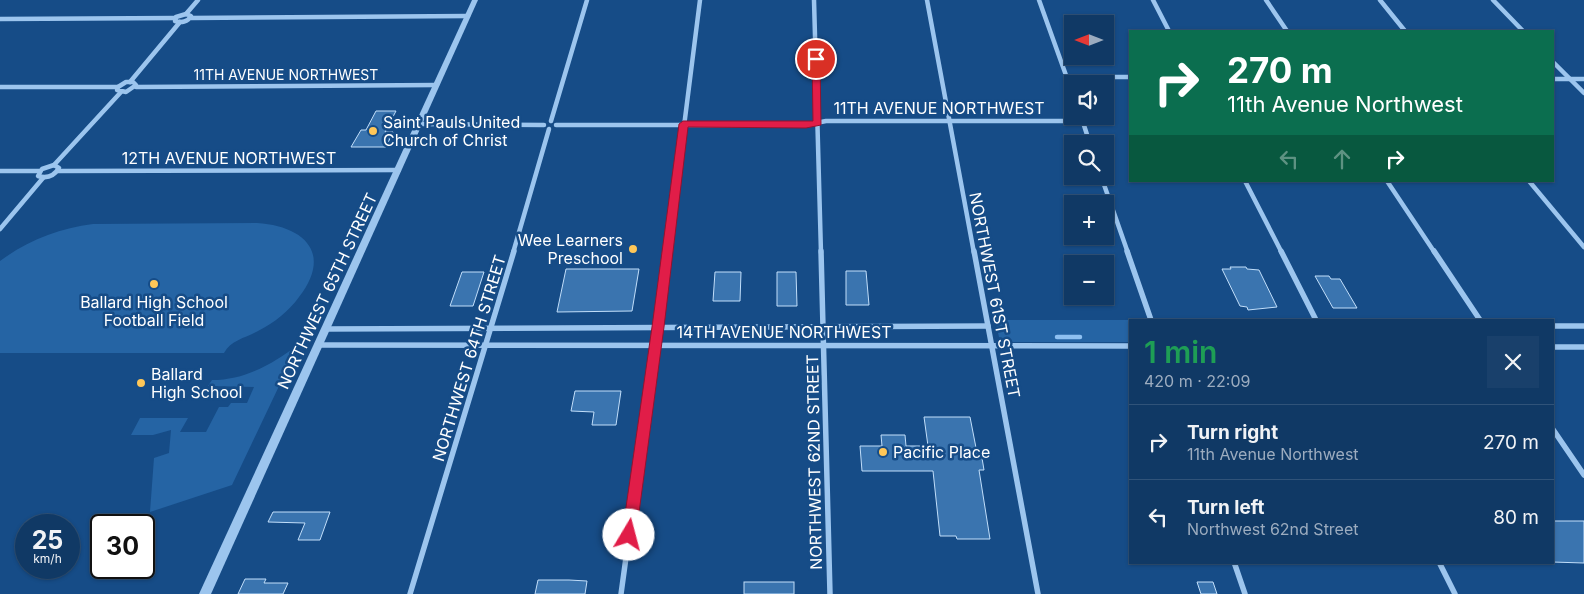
<!DOCTYPE html>
<meta charset="utf-8">
<style>
body{margin:0;font-family:Inter,sans-serif;background:#19406b;color:#f1f3f6;height:100vh;display:flex;flex-direction:column;font-size:19px;white-space:nowrap}
*{box-sizing:border-box;margin:0}
p{font-size:16px;color:#9cacbf}
.icon{flex:none;width:28px;height:28px;fill:none;stroke:currentColor;stroke-width:2;stroke-linecap:round;stroke-linejoin:round}
.map{position:relative;flex:1;overflow:hidden}
.panel{position:absolute;left:1129px;top:319px;width:425px;height:245px;display:flex;flex-direction:column;background:#103965;border-radius:0px;box-shadow:0 1px 4px #0004,0 0 0 1px #305379}
.panel>*{flex:none}
.banner{position:absolute;left:1129px;top:30px;width:425px;height:152px;border-radius:0px;box-shadow:0 1px 4px #0004,0 0 0 1px #305379;background:#0b6e4f;color:#fff;overflow:hidden}
.needle{width:32px;rotate:270deg}
.controls{position:absolute;left:1064px;top:15px;display:grid;gap:10px}
.controls a{display:grid;place-items:center;width:50px;height:50px;border-radius:0px;background:#103965;box-shadow:0 1px 4px #0004,0 0 0 1px #305379;font-size:25px}
.speed{position:absolute;left:15px;top:514px;display:flex;gap:10px;font-size:25px;font-weight:700;text-align:center}
.speed>*{display:grid;place-content:center;width:65px;height:65px;border-radius:50%;background:#103965;box-shadow:0 1px 4px #0004,0 0 0 1px #305379;line-height:1}
.speed small{font-size:12px;font-weight:400}
.speed .limit{border:2px solid #111;border-radius:8px;background:#fff;color:#111}
.pin{position:absolute;display:grid;place-items:center;width:42px;height:42px;color:#fff;margin:-21px;border:2px solid #fff;border-radius:50%;box-shadow:0 1px 5px #0007}
.me{position:absolute;width:55px;margin:-28px;rotate:8deg;stroke-linejoin:round;filter:drop-shadow(0 0 4px #0008)}
.turn{display:flex;align-items:center;gap:18px;height:105px;padding:0 15px;font-size:22px}
.turn .icon{width:65px;height:65px;stroke-width:2.5}
.turn b{display:block;font-size:35px;line-height:42px}
.lanes{display:flex;align-items:center;height:48px;padding:0 15px;background:#0003;justify-content:center;gap:25px;direction:ltr}
.lanes .off{opacity:.35}
.round{display:grid;place-items:center;flex:none;width:52px;height:52px;border-radius:0px;background:#19406b}
.headline{display:flex;align-items:center;justify-content:space-between;height:85px;padding:0 15px}
h1{font-size:30px;font-weight:600;line-height:38px;color:#1e9e55}
ul{padding:0;list-style:none}
li{display:flex;align-items:center;gap:15px;height:75px;padding:0 15px;border-top:1px solid #305379}
li div{flex:1}
li b{display:block;font-size:19px}
li em{font-style:normal}
.map>svg:first-child{display:block}
</style>
<div class="map">
<svg width="1584" height="594" viewBox="0 0 1584 594">
<rect width="100%" height="100%" fill="#164c87"/>
<g fill="#2564a4">
<path d="M93 224 257 223C304 226 333 253 299 297 289 311 274 323 258 331 246 338 231 340 224 353H0V261C27 241 59 228 93 224Z"/>
<polygon points="995,320 1143,320 1130,320 1130,342 1011,342 999,337"/>
<path d="M299 344 232 485 150 512 154 458 169 453 171 430 153 435H131L140 418H188L180 432H206L219 407H228L231 403H247L254 387 208 386 212 380C245 380 273 364 299 344Z"/>
</g>
<g fill="none" stroke-linecap="round" stroke-linejoin="round">
<polyline stroke="#8ec0f1" stroke-width="4.5" points="1057,337 1080,337"/>
</g>
<g fill="#3a74af" stroke="#c1defa">
<polygon points="376,111 396,111 385,132 393,132 386,147 351,147 361,130 366,130"/>
<polygon points="1230,267 1246,267 1247,269 1259,270 1277,307 1248,310 1247,307 1240,306 1222,269 1231,269"/>
<polygon points="566,269 639,269 632,311 557,312"/>
<polygon points="846,271 866,271 869,305 846,305"/>
<polygon points="462,272 484,272 473,306 450,306"/>
<polygon points="715,272 741,272 740,301 713,301"/>
<polygon points="777,272 796,272 797,306 777,306"/>
<polygon points="1315,276 1329,276 1331,279 1340,279 1357,308 1333,308"/>
<polygon points="575,391 621,391 616,425 592,425 594,412 571,411"/>
<polygon points="924,417 970,417 978,458 982,458 984,470 979,470 990,539 957,539 956,536 940,536 933,471 862,471 860,446 882,446 881,435 905,435 906,446 928,446"/>
<polygon points="273,512 330,512 320,540 298,540 305,523 268,522"/>
<polygon points="1552,521 1584,521 1584,563 1552,562"/>
<polygon points="245,579 266,579 264,583 288,583 283,594 238,594"/>
<polygon points="538,580 569,580 587,581 585,594 535,594"/>
<rect x="744" y="582" width="50" height="12"/>
<polygon points="1197,582 1213,582 1217,594 1201,594"/>
</g>
<g fill="none" stroke-linecap="round" stroke-linejoin="round">
<g stroke="#9cc5ee" stroke-width="4.5">
<polyline points="814,0 821,253"/>
<polyline points="927,0 974,253"/>
<polyline points="1039,0 1072,92"/>
<polyline points="1153,0 1169,31"/>
<polyline points="1266,0 1287,31"/>
<polyline points="1380,0 1405,31"/>
<polyline points="1493,0 1523,31"/>
<path d="M186 14 191 16C188 22 181 23 175 21L176 17Z"/>
<polyline points="186,14 198,0"/>
<polyline points="191,18 468,16"/>
<polyline points="0,19 176,18"/>
<polyline points="1552,61 1584,93"/>
<polyline points="1067,77 1130,77"/>
<polyline points="1552,79 1584,79"/>
<polygon points="126,82 133,82 136,85 126,92 117,90 118,87"/>
<polyline points="130,82 180,22"/>
<polyline points="0,87 118,87"/>
<polyline points="136,87 437,85"/>
<polyline points="1081,116 1090,144"/>
<polyline points="551,121 587,0"/>
<polyline points="420,124 544,125"/>
<polyline points="556,125 806,125 826,121 1082,121"/>
<polyline points="54,165 121,92"/>
<path d="M54 165 59 168C54 176 47 179 38 176L42 169Z"/>
<polyline points="0,171 40,171"/>
<polyline points="58,171 399,170"/>
<polyline points="1101,176 1128,253"/>
<polyline points="1245,181 1282,253"/>
<polyline points="1387,181 1435,253"/>
<polyline points="1529,181 1584,247"/>
<polyline points="0,229 43,178"/>
<polyline points="513,253 549,129"/>
<polyline points="668,253 700,0"/>
</g>
<g stroke="#9cc5ee" stroke-width="5.5">
<polyline points="821,251 830,594"/>
<polyline points="974,251 1038,594"/>
<polyline points="1127,251 1151,320"/>
<polyline points="1281,251 1316,320"/>
<polyline points="1434,251 1480,320"/>
<polyline points="1552,326 1584,326"/>
<polyline points="326,329 988,326"/>
<polyline points="319,345 1130,346"/>
<polyline points="1552,347 1584,347"/>
<polyline points="1552,428 1584,475"/>
<polyline points="1234,562 1245,594"/>
<polyline points="1439,562 1455,594"/>
<polyline points="410,594 514,251"/>
<polyline points="621,594 668,251"/>
</g>
<polygon fill="#9cc5ee" fill-rule="evenodd" points="472,0 478,0 211,594 199,594"/>
</g>
<polygon fill="#e11d48" stroke="#92132f" points="812,57 820,59 821,125 806,128 688,127 664,327 636,535 634,540 629,542 624,540 622,535 652,327 679,124 683,121 813,121"/>
<g fill="#ffc758" stroke="#164c87" stroke-width="2">
<circle cx="373" cy="131" r="5"/>
<circle cx="633" cy="249" r="5"/>
<circle cx="154" cy="284" r="5"/>
<circle cx="141" cy="383" r="5"/>
<circle cx="883" cy="452" r="5"/>
</g>
<g text-anchor="middle" dominant-baseline="central" stroke-width="5" stroke-linejoin="round" paint-order="stroke">
<g font-size="14" fill="#fff" stroke="#164c87">
<text x="286" y="74">11TH AVENUE NORTHWEST</text>
</g>
<g font-size="16" fill="#fff" stroke="#164c87">
<text x="939" y="108">11TH AVENUE NORTHWEST</text>
<text x="229" y="158">12TH AVENUE NORTHWEST</text>
<text transform="translate(327 291) rotate(-65)">NORTHWEST 65TH STREET</text>
<text transform="translate(995 295) rotate(79)">NORTHWEST 61ST STREET</text>
<text x="784" y="332">14TH AVENUE NORTHWEST</text>
<text transform="translate(469 358) rotate(-73)">NORTHWEST 64TH STREET</text>
<text transform="translate(814 462) rotate(-91)">NORTHWEST 62ND STREET</text>
</g>
<g font-size="16" fill="#fff" stroke="#164c87" text-anchor="start">
<text x="383" y="122">Saint Pauls United<tspan x="383" dy="18">Church of Christ</tspan></text>
<text x="623" y="240" text-anchor="end">Wee Learners<tspan x="623" dy="18">Preschool</tspan></text>
<text x="154" y="302" text-anchor="middle">Ballard High School<tspan x="154" dy="18">Football Field</tspan></text>
<text x="151" y="374">Ballard<tspan x="151" dy="18">High School</tspan></text>
<text x="893" y="452">Pacific Place</text>
</g>
</g>
</svg>
<div class="controls">
<a><svg class="needle" viewBox="-14 -14 28 28"><path d="M0-13l5 13h-10z" fill="#e53935"/><path d="M0 13l5-13h-10z" fill="#9cacbf"/></svg></a>
<a><svg class="icon" aria-label="sound" viewBox="0 0 24 24"><path d="M4 9h4l5-4v14l-5-4H4zM17 9q2 3 0 6"/></svg></a>
<a><svg class="icon" aria-label="search" viewBox="0 0 24 24"><circle cx="10" cy="10" r="6"/><path d="M15 15l6 6"/></svg></a>
<a>+</a>
<a>−</a>
</div>
<div class="speed"><div>25<small>km/h</small></div><div class="limit">30</div></div>
<div class="pin" style="left:816px;top:59px;background:#d93025"><svg class="icon" aria-label="arrive" viewBox="0 0 24 24"><path d="M6 21V4h12l-3 4 3 4H6"/></svg></div>
<svg class="me" style="left:629px;top:535px" viewBox="-20 -20 40 40"><circle r="19" fill="#fff"/><path d="M0-13L10 11 0 6-10 11z" fill="#e11d48"/></svg>
<div class="banner">
<div class="turn"><svg class="icon" aria-label="right" viewBox="0 0 24 24"><path d="M7 20v-9h11M14 6l5 5-5 5"/></svg><div><b>270 m</b>11th Avenue Northwest</div></div>
<div class="lanes"><svg class="icon off" aria-label="left" viewBox="0 0 24 24"><path d="M17 20v-9H6M10 6l-5 5 5 5"/></svg><svg class="icon off" aria-label="ahead" viewBox="0 0 24 24"><path d="M12 20V5M6 11l6-6 6 6"/></svg><svg class="icon" aria-label="right" viewBox="0 0 24 24"><path d="M7 20v-9h11M14 6l5 5-5 5"/></svg></div>
</div>
<section class="panel">
<div class="headline"><div><h1>1 min</h1><p>420 m · 22:09</p></div><a class="round"><svg class="icon" aria-label="close" viewBox="0 0 24 24"><path d="M6 6l12 12M18 6L6 18"/></svg></a></div>
<ul>
<li><svg class="icon" aria-label="right" viewBox="0 0 24 24"><path d="M7 20v-9h11M14 6l5 5-5 5"/></svg><div><b>Turn right</b><p>11th Avenue Northwest</p></div><em>270 m</em></li>
<li><svg class="icon" aria-label="left" viewBox="0 0 24 24"><path d="M17 20v-9H6M10 6l-5 5 5 5"/></svg><div><b>Turn left</b><p>Northwest 62nd Street</p></div><em>80 m</em></li>
</ul>
</section>
</div>
